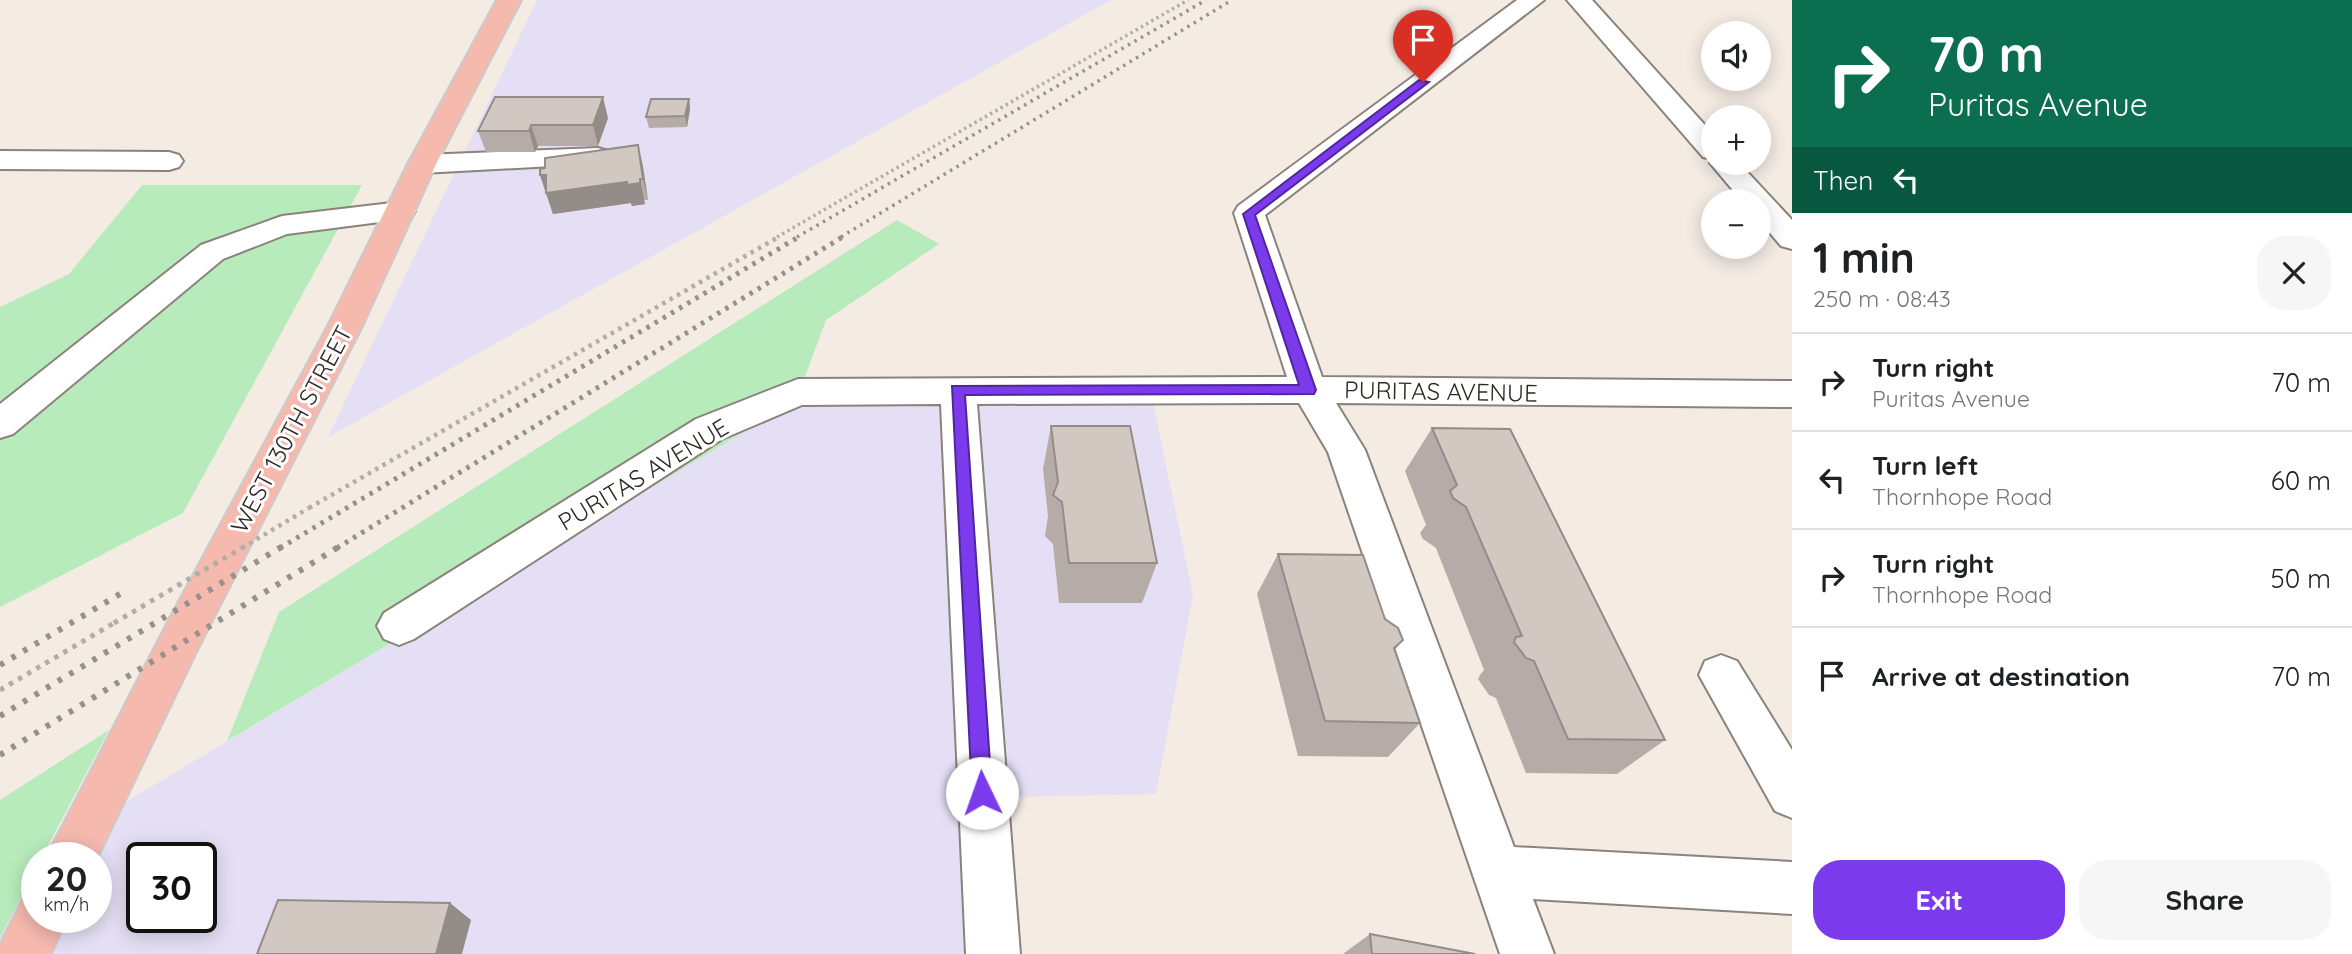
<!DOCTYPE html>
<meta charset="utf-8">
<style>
body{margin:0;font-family:Quicksand,sans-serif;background:#f6f6f6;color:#202124;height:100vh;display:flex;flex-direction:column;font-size:26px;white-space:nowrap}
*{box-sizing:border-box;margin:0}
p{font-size:23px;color:#757577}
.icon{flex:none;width:38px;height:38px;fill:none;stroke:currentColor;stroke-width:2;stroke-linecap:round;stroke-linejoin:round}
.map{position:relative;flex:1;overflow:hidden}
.panel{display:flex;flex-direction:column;background:#fff;width:560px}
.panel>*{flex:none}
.guide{background:#0b6e4f;color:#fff;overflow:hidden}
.controls{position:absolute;left:1701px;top:21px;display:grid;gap:14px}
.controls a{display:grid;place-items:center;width:70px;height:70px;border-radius:50%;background:#fff;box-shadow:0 4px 18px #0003;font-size:35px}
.speed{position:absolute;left:21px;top:842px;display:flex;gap:14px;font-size:35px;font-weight:700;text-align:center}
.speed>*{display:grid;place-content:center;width:91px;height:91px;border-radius:50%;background:#fff;box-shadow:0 4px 18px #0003;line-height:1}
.speed small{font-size:18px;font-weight:400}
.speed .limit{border:4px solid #111;border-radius:10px;background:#fff;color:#111}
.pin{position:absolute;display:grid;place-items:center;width:60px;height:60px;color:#fff;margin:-72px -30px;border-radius:50% 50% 50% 0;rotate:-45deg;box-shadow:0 0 7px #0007}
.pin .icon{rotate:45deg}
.me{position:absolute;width:77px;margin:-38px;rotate:357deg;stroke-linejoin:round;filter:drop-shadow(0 0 5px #0008)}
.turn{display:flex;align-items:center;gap:24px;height:147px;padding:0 21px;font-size:32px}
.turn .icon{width:91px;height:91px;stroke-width:2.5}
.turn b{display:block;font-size:49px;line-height:60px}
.then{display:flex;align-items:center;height:66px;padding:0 21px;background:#0003;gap:14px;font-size:26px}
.round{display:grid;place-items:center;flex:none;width:74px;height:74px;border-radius:28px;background:#f6f6f6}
.headline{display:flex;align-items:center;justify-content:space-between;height:119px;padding:0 21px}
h1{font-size:42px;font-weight:800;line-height:52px}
.primary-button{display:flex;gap:14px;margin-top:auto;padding:14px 21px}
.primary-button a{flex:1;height:80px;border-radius:28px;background:#7c3aed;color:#fff;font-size:28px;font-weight:800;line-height:80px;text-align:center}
.primary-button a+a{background:#f6f6f6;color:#202124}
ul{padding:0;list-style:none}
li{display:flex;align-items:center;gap:21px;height:98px;padding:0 21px;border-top:2px solid #e0e0e0}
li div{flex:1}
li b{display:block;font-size:26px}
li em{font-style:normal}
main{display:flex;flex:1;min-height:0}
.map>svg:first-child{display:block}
</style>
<main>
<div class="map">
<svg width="1792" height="954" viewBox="0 0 1792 954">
<rect width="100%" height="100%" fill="#f4ebe3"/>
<g fill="#e5dff5" fill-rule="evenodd">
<polygon points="537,0 1111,0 328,437"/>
<path d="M796 401 1153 402 1193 595 1156 794 964 798 971 954H0V937L37 867V917H96V858L42 857 47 849ZM142 858H201V917H142Z"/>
</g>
<g fill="#b8ebbc">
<polygon points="142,185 362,185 183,513 0,607 0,307 69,274"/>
<polygon points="897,220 939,244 826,320 796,401 227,741 279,612"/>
<polygon points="109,730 42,857 37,858 37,867 0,937 0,800"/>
</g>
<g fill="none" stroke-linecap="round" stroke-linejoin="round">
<g stroke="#8a827b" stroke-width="4">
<g id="minor">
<polygon points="1517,0 1544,0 1265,215 1322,377 1792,381 1792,407 1336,403 1365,450 1514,847 1792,862 1792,914 1533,899 1554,954 1500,954 1328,452 1299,403 977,404 1020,954 966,954 941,404 802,405 722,439 414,639 399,645 384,639 377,626 384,613 696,419 798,379 1287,377 1234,213 1238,206"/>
<polygon points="1567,0 1592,0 1713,134 1713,163 1739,163 1792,220 1792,249 1781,246 1759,220 1759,201 1742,201 1710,163 1712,159 1703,157"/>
<polygon points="598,148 608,151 612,157 608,163 422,173 412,170 408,164 412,158 422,155"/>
<polygon points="0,151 169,152 179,155 183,161 179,167 169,170 0,169"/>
<polygon points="400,202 411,204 415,211 411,218 287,234 223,259 13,434 0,438 0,404 201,245 282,216"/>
<polygon points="1721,655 1737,661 1792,750 1792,818 1775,811 1699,675 1705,661"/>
</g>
</g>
<g stroke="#cccbcb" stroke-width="4">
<g id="major">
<polygon points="497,0 521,0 436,164 362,326 199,646 96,860 96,858 46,858 169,620 328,326 408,164"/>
<polygon points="37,893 37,917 67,917 51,954 0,954 0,945 23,899"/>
</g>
</g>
<polyline stroke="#b4ada6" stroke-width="3.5" stroke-dasharray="2.5 3.5" stroke-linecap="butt" points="777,237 1188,0"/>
<polyline stroke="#b4ada6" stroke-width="4.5" stroke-dasharray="3.5 5" stroke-linecap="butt" points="309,508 780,236"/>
<polyline stroke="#b4ada6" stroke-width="5" stroke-dasharray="4.5 6" stroke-linecap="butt" points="0,690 114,623"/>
<use href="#minor" fill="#fff" fill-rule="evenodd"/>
<use href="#major" fill="#f5b9ae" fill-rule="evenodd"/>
<g stroke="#97908b" stroke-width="3.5" stroke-dasharray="2.5 5" stroke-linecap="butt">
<polyline points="797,237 1206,0"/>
<polyline points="841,237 1232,0"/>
</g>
<g stroke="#97908b" stroke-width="5" stroke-dasharray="3.5 6" stroke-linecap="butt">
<polyline points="280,548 800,236"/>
<polyline points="337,548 844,236"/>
</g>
<g stroke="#97908b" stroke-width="6" stroke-dasharray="4.5 9" stroke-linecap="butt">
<polyline points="0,665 125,591"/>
<polyline points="0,716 283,546"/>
<polyline points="0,755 340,546"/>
</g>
<polyline stroke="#b4ada6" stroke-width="4.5" stroke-dasharray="3.5 5" stroke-linecap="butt" points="242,548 309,508"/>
<polyline stroke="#b4ada6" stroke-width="5" stroke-dasharray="4.5 6" stroke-linecap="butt" points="114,623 245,546"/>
</g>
<g fill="#b5aca7">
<polygon points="689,99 690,109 687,127 649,128 646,117"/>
<polygon points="608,118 598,146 538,146 535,152 486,152 478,131"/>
<polygon points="638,145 648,200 644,200 645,204 632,206 631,203 553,214 540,175 545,168"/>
<polygon points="1051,426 1157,563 1142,603 1059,603 1053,544 1045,536 1048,516 1043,469"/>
<polygon points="1432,428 1665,740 1617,774 1526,773 1496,698 1489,695 1478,679 1480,675 1484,670 1436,548 1423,539 1420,533 1426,525 1405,471"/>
<polygon points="1278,554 1385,619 1403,640 1395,650 1420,723 1388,757 1298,756 1257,594"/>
<polygon points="1370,934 1475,954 1343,954"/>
</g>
<g fill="#938c88">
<polygon points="603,97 608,118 598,146 593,125"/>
<polygon points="689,99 690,109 687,127 685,116"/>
<polygon points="531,125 538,146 535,152 529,131"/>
<polygon points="638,145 643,166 648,200 643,179"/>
<polygon points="540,175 546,175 640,179 645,204 632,206 631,203 553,214"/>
<polygon points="450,903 471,920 462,954 436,954"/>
</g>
<g fill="#d2c8c2" stroke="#938c88" stroke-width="2">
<polygon points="495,97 603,97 593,125 531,125 529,131 478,131"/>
<polygon points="651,99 689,99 685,116 646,117"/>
<polygon points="638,145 643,179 640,179 640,183 627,185 627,182 546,193 546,175 540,175 540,169 545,168 545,158"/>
<polygon points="1051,426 1130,426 1157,563 1069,563 1062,502 1053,495 1058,482"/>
<polygon points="1432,428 1510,429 1665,740 1568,739 1534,661 1526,658 1514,642 1516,637 1522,636 1466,507 1453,498 1450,491 1457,485"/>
<polygon points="1278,554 1363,555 1385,619 1398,628 1403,640 1394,648 1420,723 1325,721"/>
<polygon points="278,900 450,903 436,954 257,954"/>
<polygon points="1370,934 1475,954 1372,954"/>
</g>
<polygon fill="#7c3aed" stroke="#51269a" stroke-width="2" points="1419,80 1429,82 1255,215 1316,390 1314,394 965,395 992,793 990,800 982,803 975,800 972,793 952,386 1299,385 1243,214"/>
<g text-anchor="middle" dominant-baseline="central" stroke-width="6" stroke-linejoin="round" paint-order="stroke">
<g font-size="24" fill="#2b2825" stroke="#fff">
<text transform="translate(1441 391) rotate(1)">PURITAS AVENUE</text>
<text transform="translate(291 429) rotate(-62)">WEST 130TH STREET</text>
<text transform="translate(643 474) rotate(-31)">PURITAS AVENUE</text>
</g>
</g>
</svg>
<div class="controls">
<a><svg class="icon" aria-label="sound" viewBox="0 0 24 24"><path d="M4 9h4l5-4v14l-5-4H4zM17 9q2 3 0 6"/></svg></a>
<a>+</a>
<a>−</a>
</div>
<div class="speed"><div>20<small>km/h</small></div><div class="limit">30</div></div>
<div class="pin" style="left:1423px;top:82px;background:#d93025"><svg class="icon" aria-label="arrive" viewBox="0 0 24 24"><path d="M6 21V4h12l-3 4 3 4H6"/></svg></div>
<svg class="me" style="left:982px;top:793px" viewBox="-20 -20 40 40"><circle r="19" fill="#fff"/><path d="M0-13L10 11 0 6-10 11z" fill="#7c3aed"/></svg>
</div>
<section class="panel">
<div class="guide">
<div class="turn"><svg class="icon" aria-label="right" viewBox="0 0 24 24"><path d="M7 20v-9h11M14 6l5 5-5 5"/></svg><div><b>70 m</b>Puritas Avenue</div></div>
<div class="then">Then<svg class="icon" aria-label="left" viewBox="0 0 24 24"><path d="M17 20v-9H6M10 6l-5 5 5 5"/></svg></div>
</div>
<div class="headline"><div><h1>1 min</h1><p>250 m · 08:43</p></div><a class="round"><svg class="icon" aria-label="close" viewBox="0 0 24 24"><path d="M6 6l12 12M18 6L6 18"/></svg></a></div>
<ul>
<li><svg class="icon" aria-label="right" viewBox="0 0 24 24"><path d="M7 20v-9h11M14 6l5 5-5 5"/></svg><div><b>Turn right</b><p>Puritas Avenue</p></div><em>70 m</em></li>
<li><svg class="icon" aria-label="left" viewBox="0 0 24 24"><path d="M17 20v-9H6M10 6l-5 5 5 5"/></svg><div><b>Turn left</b><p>Thornhope Road</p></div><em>60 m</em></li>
<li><svg class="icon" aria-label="right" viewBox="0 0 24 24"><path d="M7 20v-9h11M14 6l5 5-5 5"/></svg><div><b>Turn right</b><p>Thornhope Road</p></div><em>50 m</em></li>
<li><svg class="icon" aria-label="arrive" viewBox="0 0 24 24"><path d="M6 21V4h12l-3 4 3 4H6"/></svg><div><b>Arrive at destination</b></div><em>70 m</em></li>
</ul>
<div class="primary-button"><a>Exit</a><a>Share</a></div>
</section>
</main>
